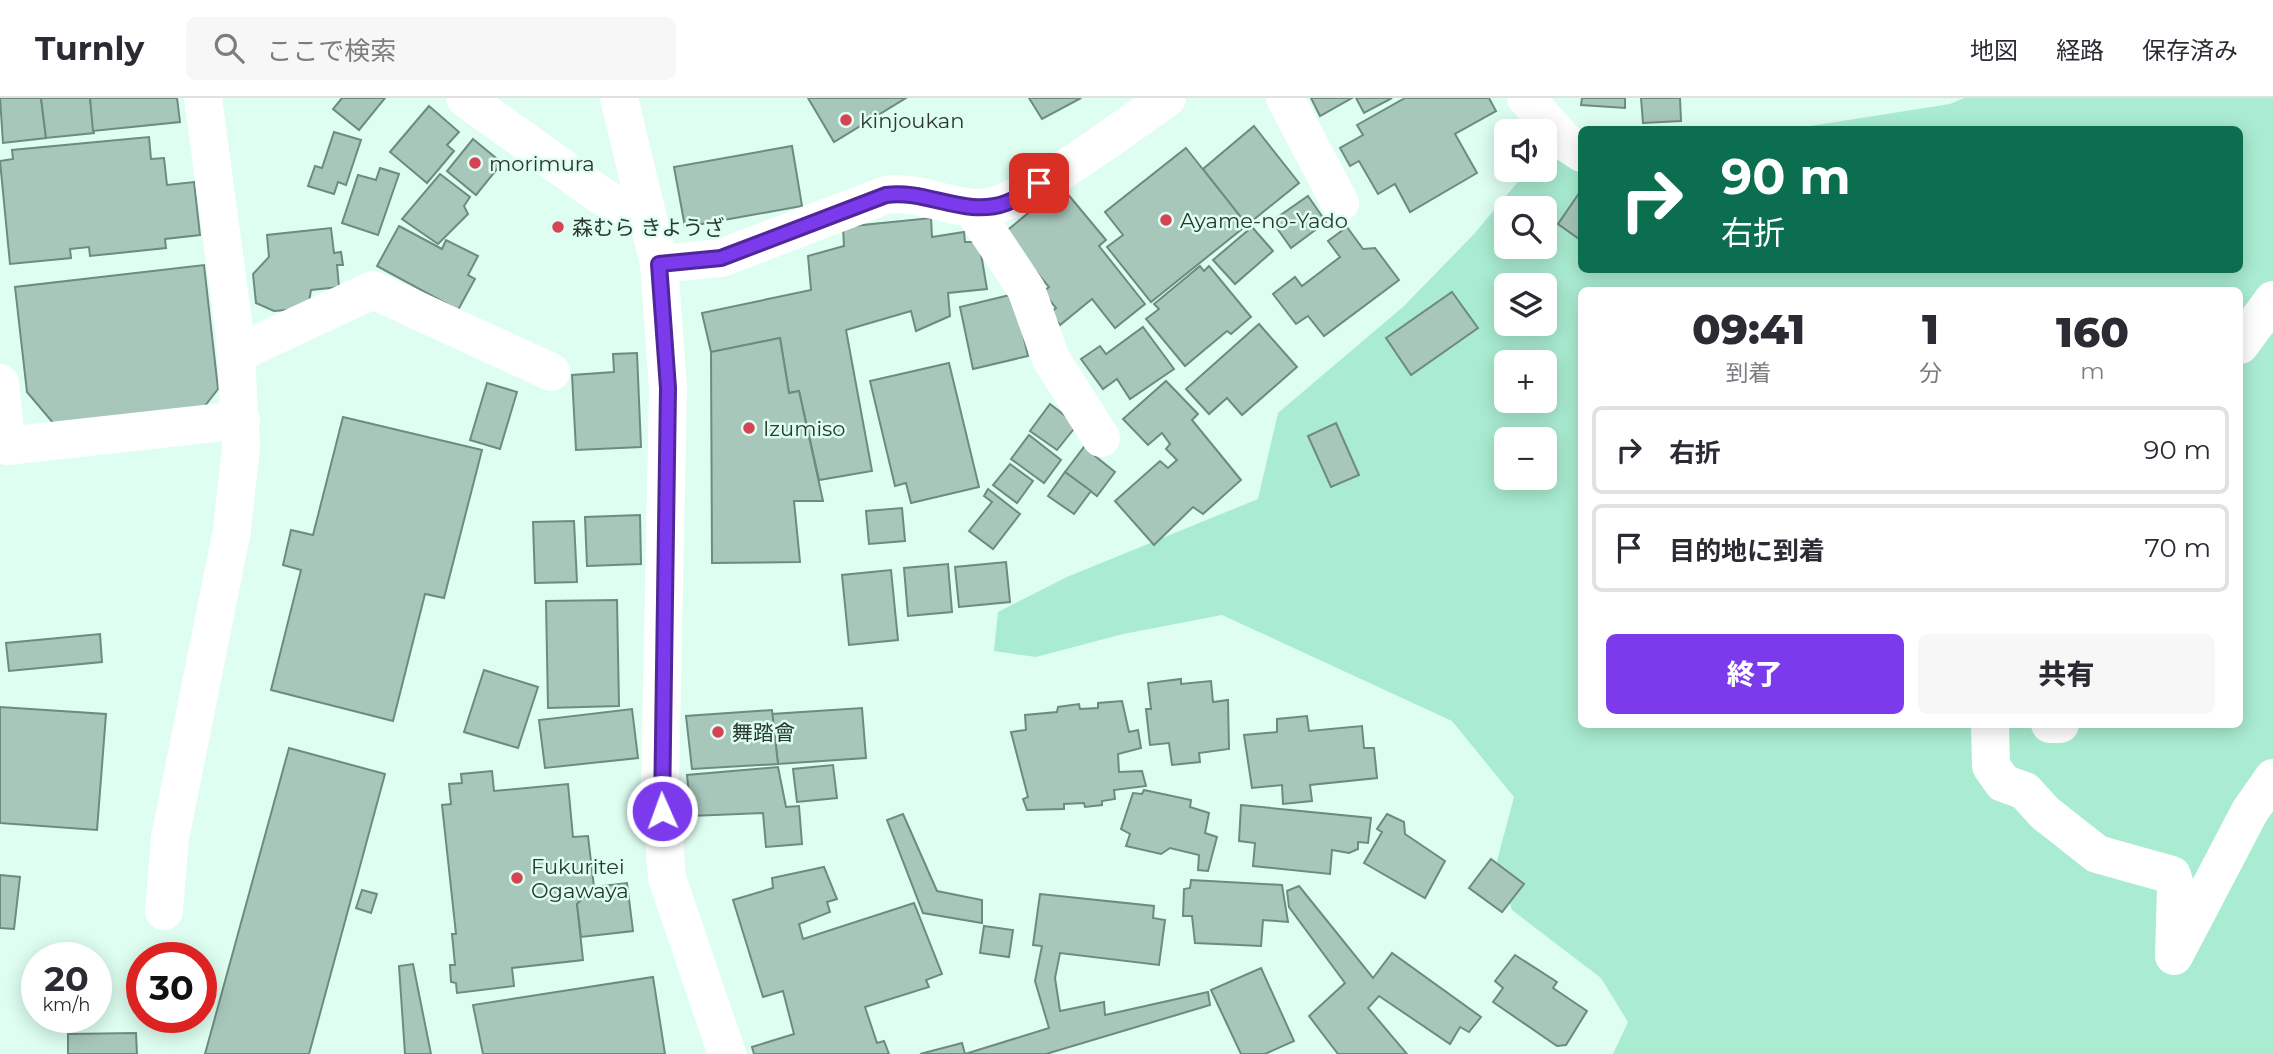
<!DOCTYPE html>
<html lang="ja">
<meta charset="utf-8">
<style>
body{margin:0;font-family:Montserrat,"Noto Sans JP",sans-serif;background:#f7f7f7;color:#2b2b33;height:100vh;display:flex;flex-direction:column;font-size:26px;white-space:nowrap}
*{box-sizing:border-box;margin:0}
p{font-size:23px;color:#7c7c81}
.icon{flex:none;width:38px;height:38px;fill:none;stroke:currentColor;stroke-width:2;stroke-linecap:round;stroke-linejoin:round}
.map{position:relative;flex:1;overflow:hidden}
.panel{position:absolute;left:1578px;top:189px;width:665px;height:441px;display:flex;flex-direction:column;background:#fff;border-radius:10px;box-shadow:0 4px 18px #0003}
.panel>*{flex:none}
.guide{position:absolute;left:1578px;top:28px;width:665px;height:147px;border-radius:10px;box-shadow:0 4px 18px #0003;background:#0b6e4f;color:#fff;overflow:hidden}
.buttons{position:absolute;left:1494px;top:21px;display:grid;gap:14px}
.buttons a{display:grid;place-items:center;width:63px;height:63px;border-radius:10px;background:#fff;box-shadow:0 4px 18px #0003;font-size:35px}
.speed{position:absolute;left:21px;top:844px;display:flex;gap:14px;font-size:35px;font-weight:700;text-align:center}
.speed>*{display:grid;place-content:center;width:91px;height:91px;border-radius:50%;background:#fff;box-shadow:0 4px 18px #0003;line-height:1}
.speed small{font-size:18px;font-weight:400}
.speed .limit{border:10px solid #d22;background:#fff;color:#111}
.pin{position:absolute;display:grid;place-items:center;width:60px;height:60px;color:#fff;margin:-30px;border-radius:14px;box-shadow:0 4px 10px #0006}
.me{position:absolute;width:77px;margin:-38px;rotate:358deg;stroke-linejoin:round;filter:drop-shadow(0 0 5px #0008)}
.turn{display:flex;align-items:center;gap:24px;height:147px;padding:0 28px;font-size:32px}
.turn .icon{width:91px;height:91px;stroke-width:2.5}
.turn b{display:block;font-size:49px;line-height:60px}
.eta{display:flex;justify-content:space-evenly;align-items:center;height:119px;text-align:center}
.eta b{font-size:42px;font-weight:800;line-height:49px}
.primary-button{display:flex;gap:14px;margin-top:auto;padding:14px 28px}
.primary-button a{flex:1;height:80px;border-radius:10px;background:#7c3aed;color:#fff;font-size:28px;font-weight:800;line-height:80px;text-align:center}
.primary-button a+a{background:#f7f7f7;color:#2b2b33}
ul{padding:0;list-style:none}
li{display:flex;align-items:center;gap:21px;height:88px;margin:0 14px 10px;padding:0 14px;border:4px solid #e1e1e2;border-radius:10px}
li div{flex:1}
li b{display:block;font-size:26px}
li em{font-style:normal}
header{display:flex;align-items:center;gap:42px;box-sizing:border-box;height:98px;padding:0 35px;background:#fff;border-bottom:2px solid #e1e1e2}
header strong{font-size:33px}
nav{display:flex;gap:38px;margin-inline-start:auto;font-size:24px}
.search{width:490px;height:63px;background:#f7f7f7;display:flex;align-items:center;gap:18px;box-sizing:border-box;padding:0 24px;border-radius:10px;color:#7c7c81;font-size:26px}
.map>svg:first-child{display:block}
</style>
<header>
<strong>Turnly</strong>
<div class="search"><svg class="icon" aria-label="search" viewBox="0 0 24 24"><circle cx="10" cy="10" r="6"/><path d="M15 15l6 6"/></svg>ここで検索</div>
<nav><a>地図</a><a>経路</a><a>保存済み</a></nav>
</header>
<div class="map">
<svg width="2273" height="956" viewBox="0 0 2273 956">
<rect width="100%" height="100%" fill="#ddfef0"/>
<path fill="#a9ecd1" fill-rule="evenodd" d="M1964 0H2273V956H1613L1628 924 1601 880 1512 812 1497 763 1514 699 1452 623 1222 517 1123 536 1036 559 994 553 998 514 1067 479 1258 401 1278 315 1404 208 1474 136 1528 72H1545V60L1582 57V172H2240V32L1791 31 1950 6ZM1507 110H1545V149H1507ZM1507 187H1545V226H1507ZM1582 192H2240V626H1582ZM1507 264H1545V303H1507ZM1507 341H1545V380H1507Z"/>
<g fill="#a7c7ba" stroke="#6d8b7e" stroke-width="2">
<polygon points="0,0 41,0 46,40 3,45"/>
<polygon points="41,0 90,0 94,35 46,40"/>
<polygon points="90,0 177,0 180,24 93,33"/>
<polygon points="342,0 385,0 359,32 333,11"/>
<polygon points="808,0 906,0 834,44"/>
<polygon points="1029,0 1081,0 1042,21"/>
<polygon points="1311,0 1352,0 1320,18"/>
<polygon points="1356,0 1392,0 1364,15"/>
<polygon points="1405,0 1489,0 1496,13 1455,36 1477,75 1410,114 1395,86 1378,96 1359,63 1350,68 1340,50 1363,37 1357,27"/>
<polygon points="1582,0 1625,0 1625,10 1581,7"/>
<polygon points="1641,0 1680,0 1681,23 1643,25"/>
<polygon points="429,8 459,34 447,47 454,53 427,85 390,54"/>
<polygon points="1254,28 1299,85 1247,127 1203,71"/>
<polygon points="334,34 361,42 346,87 338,84 334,96 308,88 315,68 322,70"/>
<polygon points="149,39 151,61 164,60 167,87 194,84 200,137 165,141 166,150 90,158 89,149 70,151 71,160 10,166 0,63 13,61 12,52"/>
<polygon points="473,41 502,65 476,97 447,73"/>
<polygon points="792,48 802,108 685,129 674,69"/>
<polygon points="1186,50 1247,127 1151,204 1107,149 1123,137 1105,114"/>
<polygon points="380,70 399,76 378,137 342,125 358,77 376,82"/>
<polygon points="440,76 470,99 464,108 468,116 438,146 402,121"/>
<polygon points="1061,88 1106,142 1099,148 1145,206 1115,230 1092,201 1060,227 1050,215 1056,210 1043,194 1049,189 1004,135"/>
<polygon points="1582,91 1582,143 1558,126"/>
<polygon points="1308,98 1326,124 1291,150 1272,123"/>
<polygon points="931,120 932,139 964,134 965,144 979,144 987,191 948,195 950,218 916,233 911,213 846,232 872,373 819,382 799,293 789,295 780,240 711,254 702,215 811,192 808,158 844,148 843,129"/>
<polygon points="399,128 442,151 446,142 478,158 468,177 475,181 458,212 377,168"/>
<polygon points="1252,129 1273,153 1235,186 1213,162"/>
<polygon points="1347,129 1363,151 1375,150 1399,182 1324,238 1308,218 1296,226 1273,196 1295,179 1302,188 1340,159 1328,143"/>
<polygon points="331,130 334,155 341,154 343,167 337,167 339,189 311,192 309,204 299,211 274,213 256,205 253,176 269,159 267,137"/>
<polygon points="204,167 218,291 204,309 54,326 27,294 15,189"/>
<polygon points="1200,168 1204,173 1209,168 1251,219 1231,236 1227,233 1185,268 1146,221 1159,211 1154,206"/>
<polygon points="1452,194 1478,230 1411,277 1386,240"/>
<polygon points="1014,196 1028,258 973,271 960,209"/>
<polygon points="1259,226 1297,269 1242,317 1227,300 1209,316 1186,291"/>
<polygon points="1143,229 1174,271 1130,301 1117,281 1103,291 1081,261 1100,248 1106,256"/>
<polygon points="780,240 789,295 799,293 823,403 794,403 800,464 712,465 711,254"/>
<polygon points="637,255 641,349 576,352 572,277 614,274 613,256"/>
<polygon points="949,265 979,389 911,405 906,385 895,388 870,283"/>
<polygon points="1166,283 1198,316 1192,322 1241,382 1203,416 1193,409 1154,447 1115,403 1160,363 1168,370 1177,362 1166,351 1170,346 1162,335 1148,347 1123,321"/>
<polygon points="487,285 517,294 500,351 470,342"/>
<polygon points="1050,306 1077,327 1057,352 1030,333"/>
<polygon points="343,319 482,352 444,500 425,496 393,623 271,592 301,472 283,467 291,432 313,437"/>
<polygon points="1336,325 1359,377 1331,389 1308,338"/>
<polygon points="1029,337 1061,362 1044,385 1011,361"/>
<polygon points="1087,345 1098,353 1095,358 1115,374 1097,398 1065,374"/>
<polygon points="1010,366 1033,383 1017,405 993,387"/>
<polygon points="1065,374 1091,393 1074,416 1048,398"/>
<polygon points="988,391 1020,416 993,451 969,433 992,404 984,398"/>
<polygon points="902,410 905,443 869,446 866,413"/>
<polygon points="640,417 641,466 587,468 585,419"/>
<polygon points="574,423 577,484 535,485 533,424"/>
<polygon points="1006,464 1010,504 959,509 955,469"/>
<polygon points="948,466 952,514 908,518 904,470"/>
<polygon points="891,472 898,542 849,547 842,477"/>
<polygon points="617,502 619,608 548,610 546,503"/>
<polygon points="100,536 102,564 9,573 6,545"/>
<polygon points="484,572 538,589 518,650 464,634"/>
<polygon points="1181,581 1181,586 1211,583 1213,604 1228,602 1229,651 1199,655 1200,664 1172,667 1169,645 1150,647 1146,611 1151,611 1148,585"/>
<polygon points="1122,603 1129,634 1138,632 1141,650 1118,656 1119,674 1142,673 1146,688 1114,692 1115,701 1102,703 1102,707 1085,709 1084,705 1064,706 1064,711 1027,712 1023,701 1028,699 1011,634 1026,632 1025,617 1057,614 1058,609 1079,606 1080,611 1098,610 1098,605"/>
<polygon points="0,609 106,616 97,732 0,725"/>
<polygon points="862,610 866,660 778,666 772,616"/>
<polygon points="632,611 638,660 545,670 539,622"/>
<polygon points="772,612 778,666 692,671 686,618"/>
<polygon points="1307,618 1309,633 1362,628 1364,650 1374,650 1377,680 1310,687 1312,703 1283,706 1282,687 1252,690 1244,637 1277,634 1277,621"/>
<polygon points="289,650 385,676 309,956 205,956"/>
<polygon points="833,667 837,700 797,704 793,671"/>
<polygon points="778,669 786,709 799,708 802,746 766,749 763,715 691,718 687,677"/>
<polygon points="492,673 494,693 568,686 573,739 588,738 594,789 577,806 583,862 512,870 514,888 457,895 456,885 451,884 450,867 455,867 452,836 456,836 442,707 451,706 449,686 462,685 461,676"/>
<polygon points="1144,692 1191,702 1190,709 1209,715 1205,735 1217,739 1208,773 1198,772 1199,757 1170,750 1161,756 1126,748 1130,736 1121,731 1133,695 1142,696"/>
<polygon points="1241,707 1371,720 1368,745 1358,744 1358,751 1349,755 1332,752 1330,776 1253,768 1255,745 1239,743"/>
<polygon points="903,716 937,793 982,802 982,825 923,815 887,722"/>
<polygon points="1387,716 1404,724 1405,736 1445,763 1425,800 1364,765 1382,734 1377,731"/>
<polygon points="1491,761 1524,786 1502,814 1469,790"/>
<polygon points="824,769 837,801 827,804 830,814 799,826 803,841 914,805 942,876 926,882 929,889 865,909 877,945 884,943 889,956 754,956 752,949 794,936 783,893 763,899 733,802 773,790 772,780"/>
<polygon points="0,777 20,779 14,831 0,830"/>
<polygon points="1191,782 1282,787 1288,824 1263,822 1261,848 1195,845 1192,818 1183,818 1184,791 1190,790"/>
<polygon points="627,785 633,833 581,839 577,806 594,789"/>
<polygon points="1299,788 1373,880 1392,855 1481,919 1469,934 1460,929 1450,946 1379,898 1368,910 1407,956 1338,956 1309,918 1345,885 1289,809 1287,793"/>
<polygon points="362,792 377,796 371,815 356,810"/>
<polygon points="1040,796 1154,808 1153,820 1165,822 1159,867 1060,855 1055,880 1060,913 1104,904 1105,917 1208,894 1210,907 1046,956 920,956 962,945 965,956 1049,930 1035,883 1042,848 1033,847"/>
<polygon points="984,828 1013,832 1009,859 980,855"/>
<polygon points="1515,857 1557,884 1553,890 1587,913 1566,947 1557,948 1493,904 1503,890 1495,883"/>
<polygon points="413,866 431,956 405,956 399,868"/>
<polygon points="1261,870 1294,943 1265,956 1241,956 1211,892"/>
<polygon points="653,879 665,956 483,956 473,907"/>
<polygon points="136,935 137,956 68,956 68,936"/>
</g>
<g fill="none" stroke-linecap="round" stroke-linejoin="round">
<g stroke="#fff" stroke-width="38">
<polyline points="465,0 597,95 646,124"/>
<polyline points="619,0 659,166 668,290 660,688 667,780 727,956"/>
<polyline points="1285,0 1340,105"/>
<polyline points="1526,0 1565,44 1582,55"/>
<polyline points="972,110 1026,191 1051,261 1101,340"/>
<path d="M659 166 721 160 886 97C919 92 949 111 982 110 1022 108 1129 26 1167 0"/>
<polyline points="2240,247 2273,202"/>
<polyline points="236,256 373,192 551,274"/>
<polyline points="0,285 7,348 241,322"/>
<polyline points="1990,626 1991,668 2003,685 2025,693 2045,715 2097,756 2172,777 2176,791 2174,858 2250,713 2273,680"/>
<polyline points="2050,626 2060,626"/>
<polyline points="164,813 170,740 232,432 241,350 235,238 203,0"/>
</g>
</g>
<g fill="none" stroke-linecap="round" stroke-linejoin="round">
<g stroke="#51269a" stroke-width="18">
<path id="route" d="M662 713 668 290 659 166 721 160 886 97C927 91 965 120 1006 105 1017 101 1029 92 1039 85"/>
</g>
<use href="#route" stroke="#7c3aed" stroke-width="12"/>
</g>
<g fill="#d54455" stroke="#ddfef0" stroke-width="2.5">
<circle cx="846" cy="22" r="7"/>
<circle cx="475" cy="65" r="7"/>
<circle cx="1166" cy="122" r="7"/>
<circle cx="558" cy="129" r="7"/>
<circle cx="749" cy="330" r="7"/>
<circle cx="718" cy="634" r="7"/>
<circle cx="517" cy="780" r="7"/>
</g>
<g text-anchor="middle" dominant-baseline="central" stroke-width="5" stroke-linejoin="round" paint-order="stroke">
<g font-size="21" fill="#2b3832" stroke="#ddfef0" text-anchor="start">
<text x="860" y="22">kinjoukan</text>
<text x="489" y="65">morimura</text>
<text x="1180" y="122">Ayame-no-Yado</text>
<text x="572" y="129">森むら きようざ</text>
<text x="763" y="330">Izumiso</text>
<text x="732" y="634">舞踏會</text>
<text x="531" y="768">Fukuritei<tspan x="531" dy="24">Ogawaya</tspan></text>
</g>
</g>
</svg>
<div class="buttons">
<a><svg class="icon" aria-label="sound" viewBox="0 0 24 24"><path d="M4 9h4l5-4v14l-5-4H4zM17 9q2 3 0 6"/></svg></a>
<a><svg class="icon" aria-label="search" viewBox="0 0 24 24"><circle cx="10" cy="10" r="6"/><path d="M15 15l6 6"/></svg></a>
<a><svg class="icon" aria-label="layers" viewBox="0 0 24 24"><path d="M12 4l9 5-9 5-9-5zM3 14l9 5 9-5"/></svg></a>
<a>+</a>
<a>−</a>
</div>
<div class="speed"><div>20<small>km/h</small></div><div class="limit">30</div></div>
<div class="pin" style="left:1039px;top:85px;background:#d93025"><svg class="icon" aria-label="arrive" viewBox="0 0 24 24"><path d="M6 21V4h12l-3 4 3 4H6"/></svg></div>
<svg class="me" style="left:662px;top:713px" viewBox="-20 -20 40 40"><circle r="17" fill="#7c3aed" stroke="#fff" stroke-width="3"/><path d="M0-11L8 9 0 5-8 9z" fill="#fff"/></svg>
<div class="guide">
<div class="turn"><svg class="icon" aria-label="right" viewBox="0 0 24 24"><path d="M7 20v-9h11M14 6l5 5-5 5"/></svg><div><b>90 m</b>右折</div></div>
</div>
<section class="panel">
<div class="eta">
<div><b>09:41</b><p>到着</p></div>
<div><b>1</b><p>分</p></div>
<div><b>160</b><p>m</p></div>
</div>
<ul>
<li><svg class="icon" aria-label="right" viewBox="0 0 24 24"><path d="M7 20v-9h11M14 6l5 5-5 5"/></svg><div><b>右折</b></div><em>90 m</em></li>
<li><svg class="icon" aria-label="arrive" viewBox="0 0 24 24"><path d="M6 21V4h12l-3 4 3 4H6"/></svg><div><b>目的地に到着</b></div><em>70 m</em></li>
</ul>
<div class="primary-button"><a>終了</a><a>共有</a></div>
</section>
</div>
